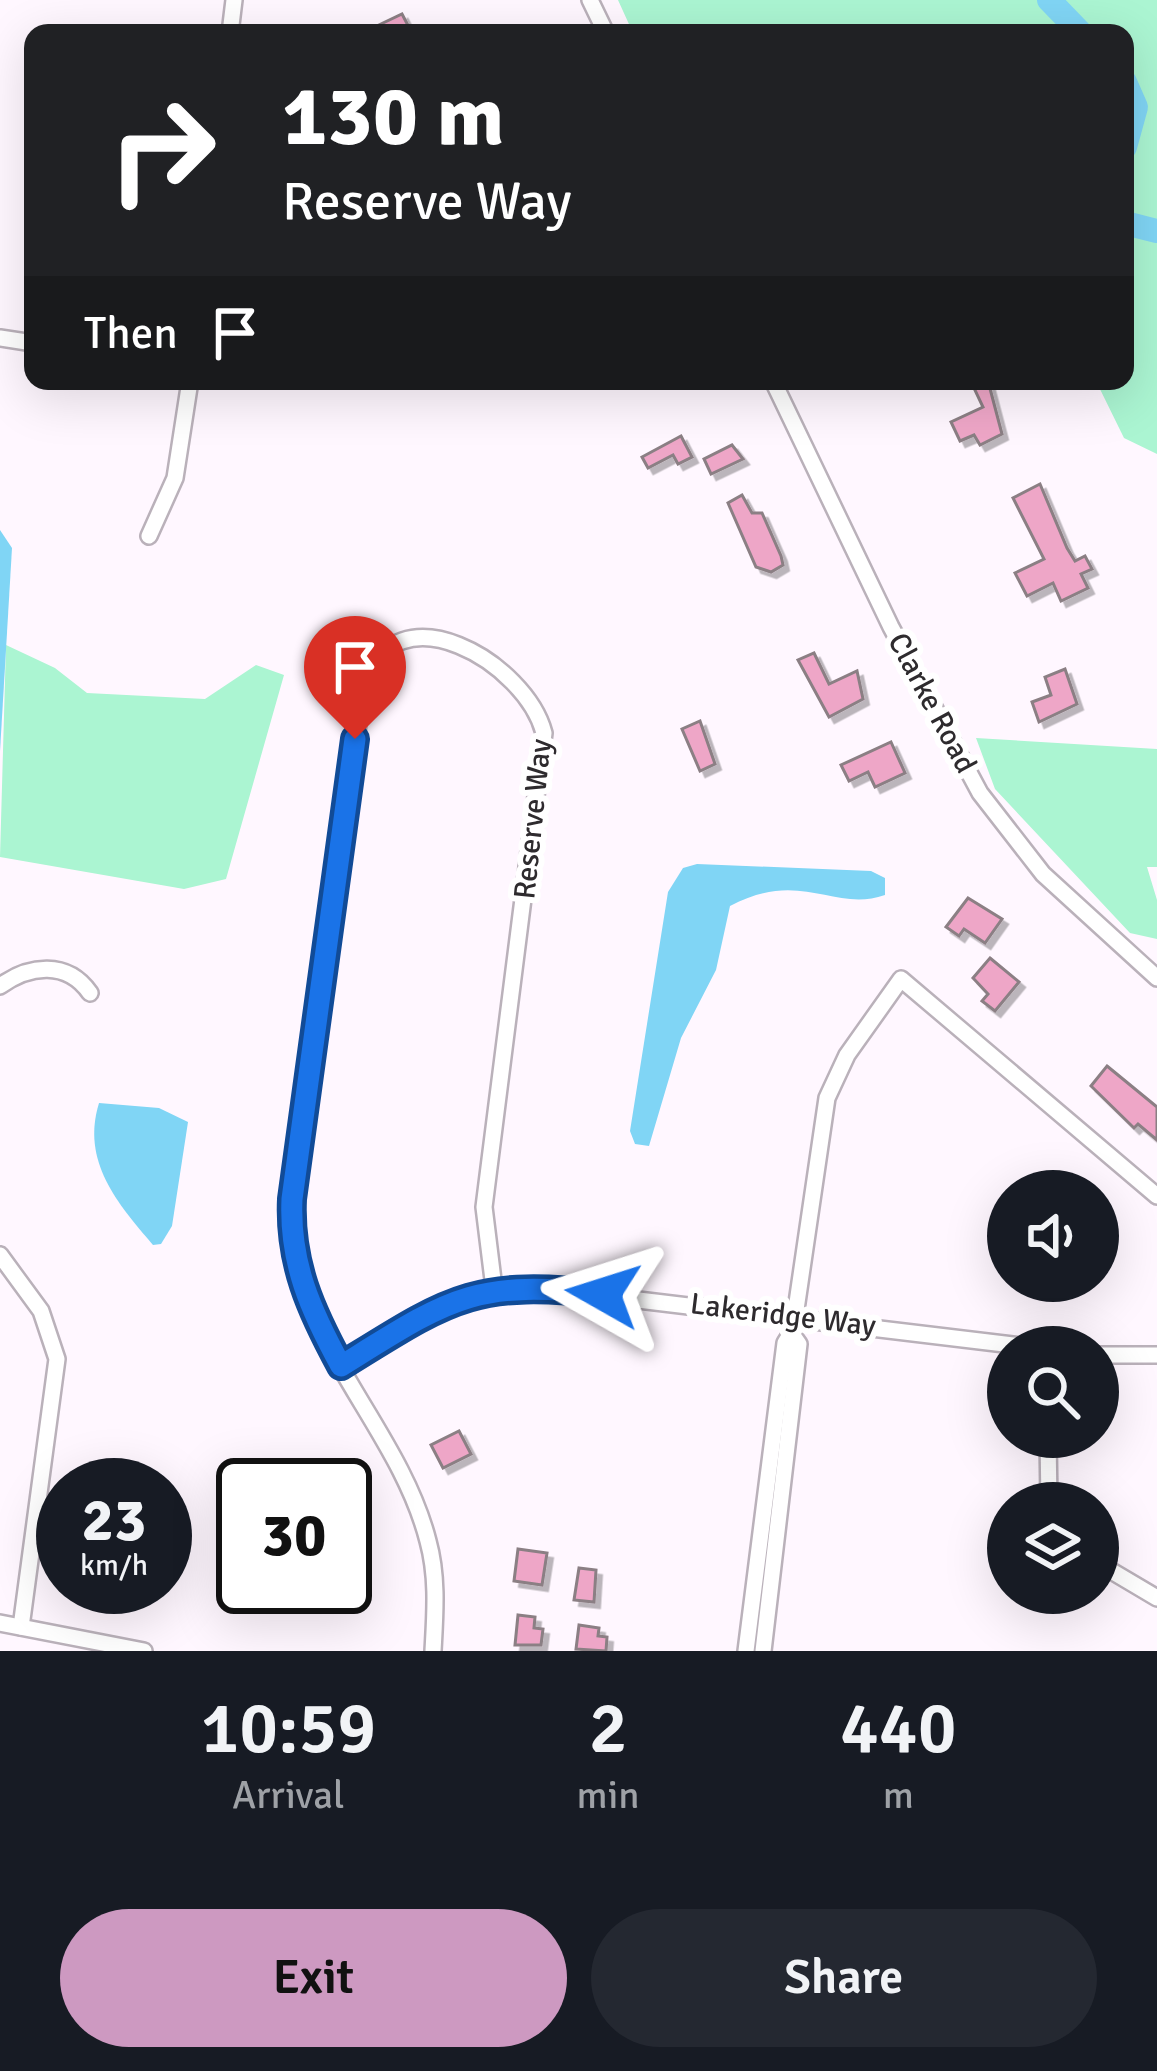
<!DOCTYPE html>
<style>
body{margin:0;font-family:Signika,sans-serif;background:#242831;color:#f1f3f6;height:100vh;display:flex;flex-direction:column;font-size:45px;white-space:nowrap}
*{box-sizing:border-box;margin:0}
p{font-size:39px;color:#9ea1a6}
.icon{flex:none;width:66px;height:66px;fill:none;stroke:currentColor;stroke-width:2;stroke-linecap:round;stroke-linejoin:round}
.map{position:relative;height:1651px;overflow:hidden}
.panel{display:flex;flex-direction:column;background:#171b24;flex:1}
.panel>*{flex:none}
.guide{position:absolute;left:24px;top:24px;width:1110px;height:366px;border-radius:24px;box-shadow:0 12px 48px #0002;background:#202124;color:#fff;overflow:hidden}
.fabs{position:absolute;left:987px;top:1170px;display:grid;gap:24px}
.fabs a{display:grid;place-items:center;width:132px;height:132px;border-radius:50%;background:#171b24;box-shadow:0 12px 48px #0002;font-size:60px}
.speed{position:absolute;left:36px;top:1458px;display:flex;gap:24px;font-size:60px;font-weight:700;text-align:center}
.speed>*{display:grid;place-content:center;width:156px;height:156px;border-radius:50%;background:#171b24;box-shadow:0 12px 48px #0002;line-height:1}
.speed small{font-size:30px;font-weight:400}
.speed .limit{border:6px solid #111;border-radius:18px;background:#fff;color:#111}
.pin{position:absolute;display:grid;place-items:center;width:102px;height:102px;color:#fff;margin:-123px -51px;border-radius:50% 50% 50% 0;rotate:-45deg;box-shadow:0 0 12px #0007}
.pin .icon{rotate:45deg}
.me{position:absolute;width:132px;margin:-66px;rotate:276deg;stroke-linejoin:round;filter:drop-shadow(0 0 9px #0008)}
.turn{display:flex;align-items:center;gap:42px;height:252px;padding:0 60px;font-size:54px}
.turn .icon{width:156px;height:156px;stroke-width:2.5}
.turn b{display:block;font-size:84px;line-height:102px}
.then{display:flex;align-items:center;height:114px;padding:0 60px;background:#0003;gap:24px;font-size:45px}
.eta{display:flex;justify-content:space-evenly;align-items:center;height:204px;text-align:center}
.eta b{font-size:72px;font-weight:600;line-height:84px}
.cta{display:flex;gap:24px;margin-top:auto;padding:24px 60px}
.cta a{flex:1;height:138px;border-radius:72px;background:#cd99c1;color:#111;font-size:48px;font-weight:600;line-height:138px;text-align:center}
.cta a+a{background:#242831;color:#f1f3f6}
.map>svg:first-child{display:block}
</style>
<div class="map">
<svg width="1157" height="1651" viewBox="0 0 1157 1651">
<defs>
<filter id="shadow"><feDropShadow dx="5.5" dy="5.5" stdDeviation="0" flood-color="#0004"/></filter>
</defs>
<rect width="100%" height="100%" fill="#fff7ff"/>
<g fill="#abf5d2">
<polygon points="618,0 1157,0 1157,454 1124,438 1096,381 1125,381 1125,33 633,33"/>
<polygon points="6,645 55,668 87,693 205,699 256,665 284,675 226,879 184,889 0,857"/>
<polygon points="976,738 1157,749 1157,867 1147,867 1157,900 1157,939 1130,933 995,789"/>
</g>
<g fill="#80d5f5">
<polygon points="0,530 12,548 0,751"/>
<path d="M697 864 871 871 885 878V895C834 913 801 868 730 906L716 970 681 1038 649 1146 635 1144 630 1131 668 892 683 868Z"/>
<path d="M99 1103 159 1108 188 1122 172 1226 161 1244 153 1245C117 1203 81 1161 99 1103Z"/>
</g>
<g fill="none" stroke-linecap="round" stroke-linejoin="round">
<g stroke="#80d5f5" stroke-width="24">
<polyline points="1049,0 1081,33"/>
<polyline points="1125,82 1136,107 1125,147"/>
<polyline points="1125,223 1157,231"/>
</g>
</g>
<g fill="#eea6c7" stroke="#8b7f84" stroke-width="3" filter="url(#shadow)">
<polygon points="402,14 412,33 362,33"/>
<polygon points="988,381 1002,434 980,445 974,435 960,441 951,422 983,407 973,386"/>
<polygon points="681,436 692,457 678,464 673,455 648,468 642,457"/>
<polygon points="732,445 743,459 711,474 704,459"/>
<polygon points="1040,484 1067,548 1075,561 1085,556 1092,569 1081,574 1088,588 1061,601 1053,583 1027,596 1015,573 1044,559 1013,498"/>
<polygon points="742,495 752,513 762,513 781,556 783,565 771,572 756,567 728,503"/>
<polygon points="814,653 829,684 857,671 863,699 829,717 798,660"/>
<polygon points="1065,669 1077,704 1039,722 1032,702 1051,695 1045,677"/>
<polygon points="700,721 715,764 700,771 682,729"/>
<polygon points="891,742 905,773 875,787 868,772 849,781 841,765"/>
<polygon points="968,898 1002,919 985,943 964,929 959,936 946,927"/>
<polygon points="990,958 1019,982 995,1011 982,1001 988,994 973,978"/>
<polygon points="1107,1066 1157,1107 1157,1140 1138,1124 1134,1128 1091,1086"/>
<polygon points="459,1431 471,1454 443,1468 431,1445"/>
<polygon points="518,1549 547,1553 542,1585 514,1581"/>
<polygon points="579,1568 596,1570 594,1602 574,1600"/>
<polygon points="518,1615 535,1617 534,1628 543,1629 541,1645 515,1645"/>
<polygon points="579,1625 599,1628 598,1636 607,1637 606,1651 576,1649"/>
</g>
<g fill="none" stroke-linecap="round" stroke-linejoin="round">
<g stroke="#bab1ba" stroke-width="20">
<g id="minor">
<polyline points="590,0 606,33"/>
<polyline points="230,33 234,0"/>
<polyline points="0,338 33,343"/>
<polyline points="773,381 891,627 980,793 1043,874 1157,978"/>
<polyline points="149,536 175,478 190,381"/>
<path d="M0 986C29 965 67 960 90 993"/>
<polyline points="0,1255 41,1311 57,1359 21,1627"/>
<polyline points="1098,1355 1157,1355"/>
<path d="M341 1366C397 1331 454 1288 522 1286L1029 1347"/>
<polyline points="1048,1437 1049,1503"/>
<polyline points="1098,1563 1157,1598"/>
<polyline points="0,1623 144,1651"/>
<path d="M433 1651C435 1614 438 1577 428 1541 400 1431 302 1348 291 1232L363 686C395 585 526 663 544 733L484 1207 494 1288"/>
<polyline points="746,1651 785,1343 793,1330 827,1098 847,1055 901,979 1157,1196"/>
<polyline points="763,1651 799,1344 792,1334"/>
</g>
</g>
<use href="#minor" stroke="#fff" stroke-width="15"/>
</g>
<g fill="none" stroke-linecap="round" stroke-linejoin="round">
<g stroke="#114b97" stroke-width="30">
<path id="route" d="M355 739 292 1199C289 1263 311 1311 341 1366 449 1299 473 1279 603 1294"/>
</g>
<use href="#route" stroke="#1a73e8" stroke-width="21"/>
</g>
<g text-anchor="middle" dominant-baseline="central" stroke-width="12" stroke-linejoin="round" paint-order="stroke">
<g font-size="30" fill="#2e2b2e" stroke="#fff">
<text transform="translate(932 703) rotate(62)">Clarke Road</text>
<text transform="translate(533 819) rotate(-84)">Reserve Way</text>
<text transform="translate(783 1315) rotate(7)">Lakeridge Way</text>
</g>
</g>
</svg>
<div class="fabs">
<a><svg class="icon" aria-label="sound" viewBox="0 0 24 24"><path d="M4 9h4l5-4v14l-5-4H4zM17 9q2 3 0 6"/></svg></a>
<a><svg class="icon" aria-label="search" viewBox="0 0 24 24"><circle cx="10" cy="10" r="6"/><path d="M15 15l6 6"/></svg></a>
<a><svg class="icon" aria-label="layers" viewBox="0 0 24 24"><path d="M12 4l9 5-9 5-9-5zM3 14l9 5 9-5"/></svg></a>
</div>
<div class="speed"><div>23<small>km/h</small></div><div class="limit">30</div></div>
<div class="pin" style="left:355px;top:739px;background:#d93025"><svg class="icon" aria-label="arrive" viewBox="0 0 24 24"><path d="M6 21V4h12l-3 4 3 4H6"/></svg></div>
<svg class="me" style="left:603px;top:1294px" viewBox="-20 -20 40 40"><path d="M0-17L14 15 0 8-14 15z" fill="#1a73e8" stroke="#fff" stroke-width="4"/></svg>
<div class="guide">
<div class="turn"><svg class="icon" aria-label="right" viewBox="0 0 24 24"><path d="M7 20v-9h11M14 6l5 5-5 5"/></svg><div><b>130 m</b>Reserve Way</div></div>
<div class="then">Then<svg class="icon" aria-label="arrive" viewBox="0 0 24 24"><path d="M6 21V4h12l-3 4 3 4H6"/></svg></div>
</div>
</div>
<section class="panel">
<div class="eta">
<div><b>10:59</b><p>Arrival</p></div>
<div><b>2</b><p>min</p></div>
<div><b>440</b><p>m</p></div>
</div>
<div class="cta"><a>Exit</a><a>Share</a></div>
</section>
